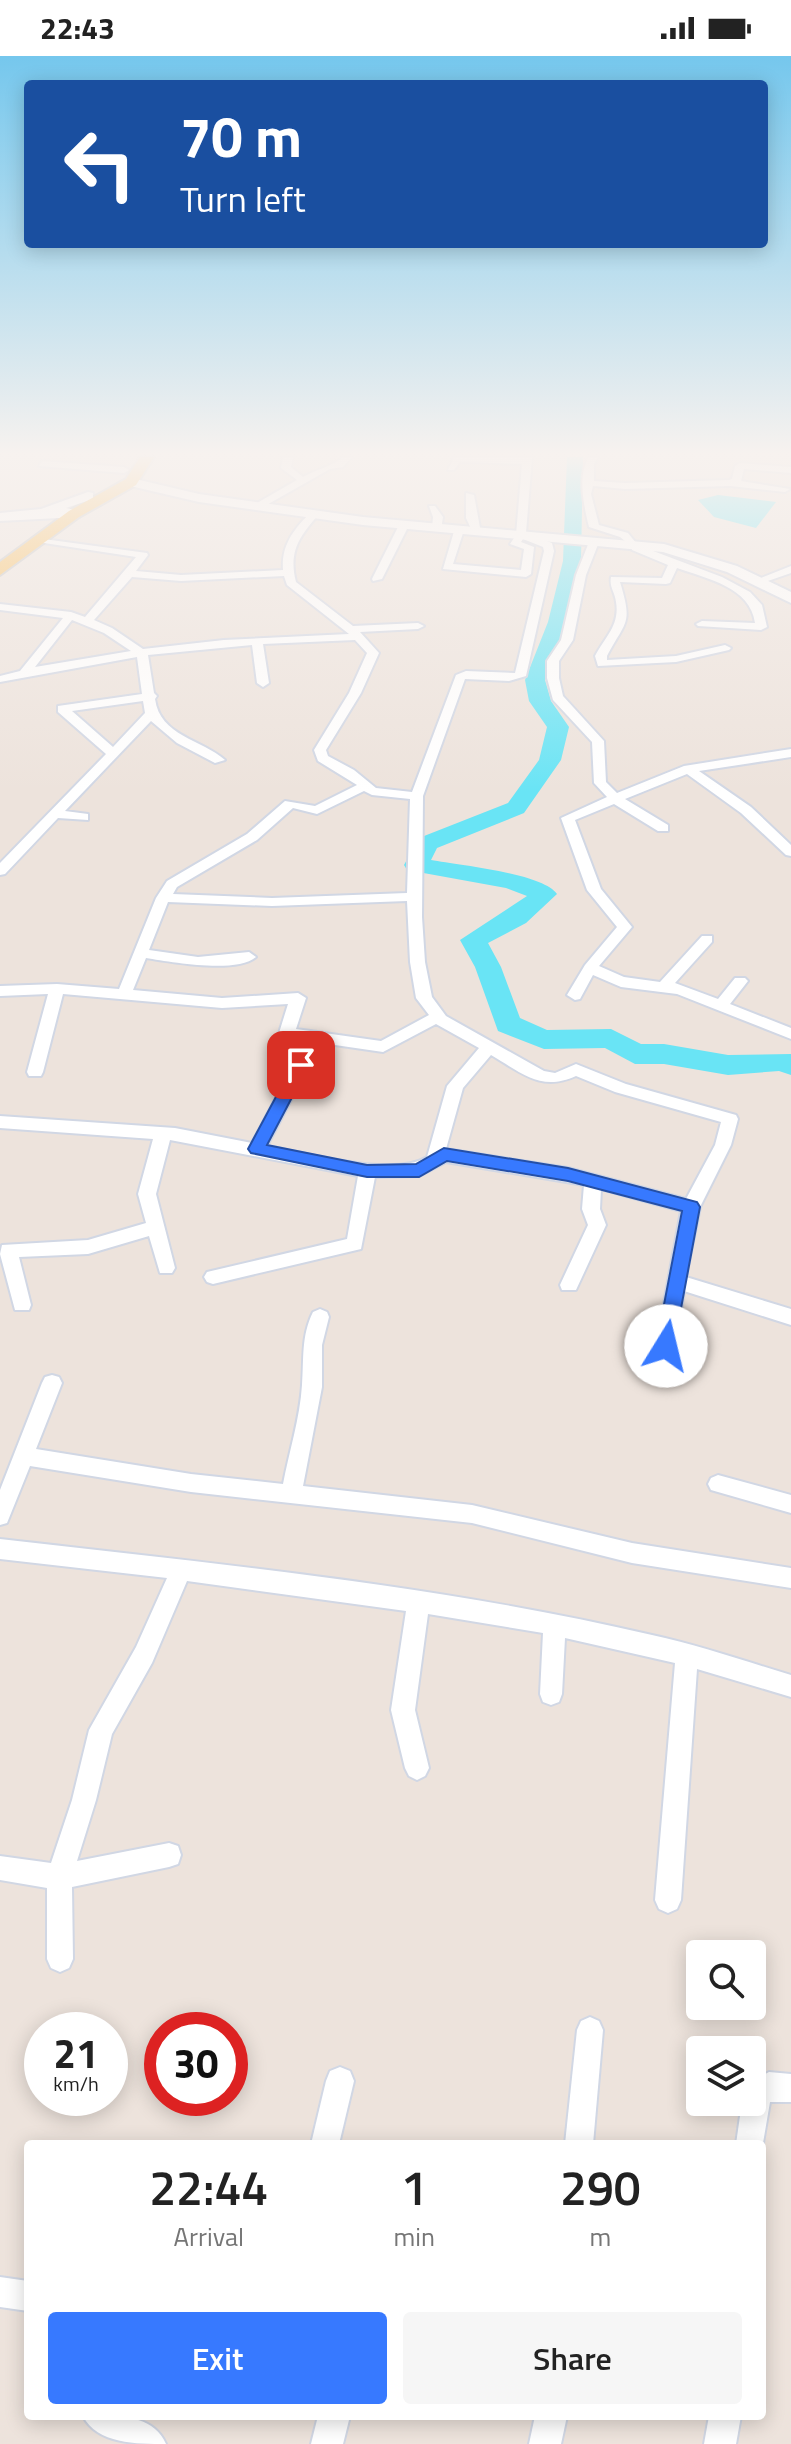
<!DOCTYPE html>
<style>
body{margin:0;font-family:"Titillium Web",sans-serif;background:#f6f6f6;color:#222;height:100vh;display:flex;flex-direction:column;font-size:30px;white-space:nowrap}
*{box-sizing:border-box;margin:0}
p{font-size:26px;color:#767676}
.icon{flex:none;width:44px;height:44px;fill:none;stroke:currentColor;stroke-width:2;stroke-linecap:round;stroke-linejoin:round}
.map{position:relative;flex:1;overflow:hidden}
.panel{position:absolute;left:24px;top:2084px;width:742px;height:280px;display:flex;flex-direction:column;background:#fff;border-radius:8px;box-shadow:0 4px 20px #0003}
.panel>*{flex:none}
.top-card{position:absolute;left:24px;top:24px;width:744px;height:168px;border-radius:8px;box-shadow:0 4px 20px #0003;background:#1a4fa0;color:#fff;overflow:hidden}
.tools{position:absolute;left:686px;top:1884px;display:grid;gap:16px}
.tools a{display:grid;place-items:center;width:80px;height:80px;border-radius:8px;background:#fff;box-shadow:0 4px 20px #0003;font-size:40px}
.speed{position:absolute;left:24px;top:1956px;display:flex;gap:16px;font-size:40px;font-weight:700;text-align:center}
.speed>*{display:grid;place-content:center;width:104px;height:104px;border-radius:50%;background:#fff;box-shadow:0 4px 20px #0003;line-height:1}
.speed small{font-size:20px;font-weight:400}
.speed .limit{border:12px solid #d22;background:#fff;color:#111}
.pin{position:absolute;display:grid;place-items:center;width:68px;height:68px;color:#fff;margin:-34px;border-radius:16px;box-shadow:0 4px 12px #0006}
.me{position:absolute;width:88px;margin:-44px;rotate:9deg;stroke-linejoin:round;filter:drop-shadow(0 0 6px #0008)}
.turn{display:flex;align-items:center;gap:28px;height:168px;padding:0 24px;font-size:36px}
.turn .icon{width:104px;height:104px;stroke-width:2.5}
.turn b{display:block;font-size:56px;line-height:68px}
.eta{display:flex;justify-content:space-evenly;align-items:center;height:136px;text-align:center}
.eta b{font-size:48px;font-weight:600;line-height:56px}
.action{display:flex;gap:16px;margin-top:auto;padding:16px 24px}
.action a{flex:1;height:92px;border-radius:8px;background:#3779ff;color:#fff;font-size:32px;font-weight:600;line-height:92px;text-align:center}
.action a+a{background:#f6f6f6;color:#222}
.status{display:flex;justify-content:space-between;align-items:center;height:56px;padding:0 40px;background:#fff;direction:ltr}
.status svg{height:22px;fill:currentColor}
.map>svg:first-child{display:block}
</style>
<div class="status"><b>22:43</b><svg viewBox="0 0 49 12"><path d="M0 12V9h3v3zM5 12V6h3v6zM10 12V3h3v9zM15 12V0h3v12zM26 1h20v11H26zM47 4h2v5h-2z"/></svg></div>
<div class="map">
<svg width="791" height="2388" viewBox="0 0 791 2388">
<rect width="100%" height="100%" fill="#ede3dc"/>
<polygon fill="#69e4f5" points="718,439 776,446 756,472 714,461 698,444"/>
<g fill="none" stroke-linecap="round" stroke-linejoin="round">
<path fill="#69e4f5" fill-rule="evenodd" d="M567 401H583L581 505 568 566 545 624 551 645 569 671 561 704 524 757 437 792 431 804C457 809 543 817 557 838L526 867 488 887 501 911 520 962 547 974 611 973 641 988H664L728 999 791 998V1019L779 1015 728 1019 664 1008H635L605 992 544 993 498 975 475 911 460 884 527 840 506 832 407 814 404 809 419 782 508 747 539 704 547 671 529 645 525 624 548 566 563 505Z"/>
<g stroke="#d1d7e4" stroke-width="4">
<g id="minor">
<path d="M283 401H293L291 411 303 421C315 414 335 409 343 401H352L343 411 330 413 263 451H257V447L297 424 281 412Z"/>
<path d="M454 401H532L526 477 552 487 554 495 526 620 509 625 465 623 423 740 422 861 425 906 432 941 446 960 544 1015 555 1017 576 1008 626 1028 736 1059 738 1063 731 1089 700 1151 686 1221 791 1253V1269L684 1235 676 1290 673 1296 666 1298 659 1296 656 1290 681 1155 601 1133 600 1153 606 1169 576 1234H562L560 1229 588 1169 582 1153 584 1129 446 1106 419 1120 375 1121 361 1193 213 1228 207 1226 204 1221 207 1216 347 1183 358 1120 170 1084 156 1138 175 1212 172 1217H160L149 1180 88 1198 19 1201 31 1249 29 1254H15L0 1198 2 1189 88 1184 146 1167 138 1138 153 1083 0 1072V1060L175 1072 252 1087 293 1009 301 1004 309 1009 267 1090C307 1097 393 1122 427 1101L447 1030 479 992 436 968 383 996 287 982 279 977 288 948 222 952 63 938 43 1016 41 1020H29L27 1016 48 938 0 940V930L57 928 119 933 156 842 167 825 247 778 285 745 315 750 357 729 318 705 314 694 349 637 367 597 355 584 263 588 269 627 263 631 257 627 252 589 148 599 154 637 157 640 155 643C160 680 201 683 225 704L215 707 177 687 151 665 65 755 88 758V764L58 762 5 818 0 819V807L106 698 58 656V650L142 638 137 601 0 626V620L20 615 63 562 0 554V548L71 556 85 561 136 501 31 485 36 482 147 497 148 499 136 515 181 519 283 514C281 489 294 473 311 456H317L319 458C300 480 288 495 296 526L353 570 418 567 424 570 418 573 360 576 379 597 361 637 326 694 328 700 354 714 376 732 412 736 456 619 466 615 515 617 544 495 543 491 523 483 521 486 534 491 531 518 526 521 443 513 455 472 464 474 453 508 521 514 524 493 510 488 516 479 522 408 460 406 454 414H448ZM284 520 287 529 349 578 224 584 143 593 112 572 94 564 132 521 181 525ZM72 564 104 577 131 595 35 611ZM143 645 145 657 113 691 72 655ZM364 735 372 739 410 743 407 837 272 842 173 838 177 831 257 784 293 752 317 758ZM407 845 410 906 416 942 429 959 381 985 296 973 306 942 298 937 222 942 133 934 146 902C171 906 236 918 256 901L249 896 198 901 149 894 168 846 272 850ZM491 999C522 1017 541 1036 576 1020L615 1036 721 1066 715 1089 686 1143 568 1112 446 1093 463 1032Z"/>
<path d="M589 401H598L594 408V425L625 427 729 424 732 423 735 410 740 407 791 411V417L744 413 741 425 790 433 785 436 730 430 625 433 593 430 591 438 599 469 628 477 636 487 631 490 620 481 589 471C584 451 577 419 589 401Z"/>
<polygon points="42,405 124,411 129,414 124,417 39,410"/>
<polygon points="466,437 474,439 481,477 473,477 466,462"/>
<polygon points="429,450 435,450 443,461 441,474 432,472 433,461"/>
<polygon points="404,466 409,469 382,523 373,525 372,523 399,469"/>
<polygon points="594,483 599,486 586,519 573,584 559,605 559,622 563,640 604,685 606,726 617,737 684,710 791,693 791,701 699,715 751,751 791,789 791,800 786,799 741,757 687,718 625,743 668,769 668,775 658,775 614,748 575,764 601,833 632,871 599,910 624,921 660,926 702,880 712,880 712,886 675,927 718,943 735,922 745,922 748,925 730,948 791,972 791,983 677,938 621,931 593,919 580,943 575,944 567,939 585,909 617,871 587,834 561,762 607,741 594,727 592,686 553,644 547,622 547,605 561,584 576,519 589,486"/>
<path d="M632 490H640L722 521 750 536 762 549 767 571 761 574 698 570 696 568 702 565 755 567C750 531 708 523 677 512L670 527 666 528 620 526C633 569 626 564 607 600V604L676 600 725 589 731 592 729 594 676 606 598 610 595 600C605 581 620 569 616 546 615 536 609 531 611 521L662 522 668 509 632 494Z"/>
<polygon points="791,510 791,517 756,529 751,526"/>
<path d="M320 1253 327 1256 329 1261 322 1289V1331L303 1430 472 1449 632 1487 791 1512V1532L632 1507 472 1467 191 1436 30 1410 7 1467 0 1469V1434L42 1327 45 1321 52 1319 59 1321 62 1327 36 1393 191 1418 283 1428C289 1396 300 1362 302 1329 304 1303 301 1280 313 1256Z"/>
<polygon points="718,1419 791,1439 791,1457 711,1434 708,1428 711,1422"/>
<path d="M0 1483C218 1508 438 1529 652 1579 699 1589 744 1605 791 1619V1641L697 1613 681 1844 677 1853 668 1857 659 1853 655 1844 675 1607 565 1582 562 1638 559 1646 551 1649 543 1646 540 1638 543 1577 428 1558 415 1654 429 1712 425 1720 417 1724 409 1720 405 1712 391 1654 406 1555 187 1525 152 1607 112 1678 96 1744 77 1805 169 1787 178 1790 181 1799 178 1808 169 1811 72 1831 73 1903 69 1912 60 1916 51 1912 47 1903V1832L0 1824V1800L51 1807 72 1744 89 1674 136 1591 167 1522 0 1503Z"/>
<polygon points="590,1961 599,1965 603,1974 593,2088 565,2088 577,1974 581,1965"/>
<polygon points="340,2011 350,2015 354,2025 339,2088 311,2088 326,2025 330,2015"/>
<polygon points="769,2016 791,2018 791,2046 770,2046 762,2093 762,2088 736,2088 742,2046 752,2046 752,2025"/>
<polygon points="0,2221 28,2225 28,2255 0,2251"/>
<path d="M83 2360C112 2360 152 2356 166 2388 137 2388 97 2388 83 2360Z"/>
<polygon points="318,2360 350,2360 343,2388 311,2388"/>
<polygon points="535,2360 567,2360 561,2388 529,2388"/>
<polygon points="709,2360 741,2360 736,2388 704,2388"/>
</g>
</g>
<g stroke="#d1d7e4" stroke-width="4">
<g id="secondary">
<polygon points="131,422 199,438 363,461 664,488 737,510 791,536 791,547 727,516 663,496 363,469 199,446 126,429 124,426"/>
<polygon points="88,436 93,437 93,443 66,452 79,455 79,461 0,465 0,457 41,453"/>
</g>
</g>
<g stroke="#c3c3c3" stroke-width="4">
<polygon id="primary" points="140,401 154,401 136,429 79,461 0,519 0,506 69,455 126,423"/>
</g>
<use href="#minor" fill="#fff" fill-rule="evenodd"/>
<use href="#secondary" fill="#fff" fill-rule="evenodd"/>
<use href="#primary" fill="#f8bb56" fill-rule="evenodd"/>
</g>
<linearGradient id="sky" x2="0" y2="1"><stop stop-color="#75c7ed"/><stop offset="0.54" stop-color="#f7f2ef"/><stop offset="1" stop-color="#f7f2ef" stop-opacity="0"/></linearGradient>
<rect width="791" height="736" fill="url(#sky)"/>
<polygon fill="#3779ff" stroke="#244fa6" stroke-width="2" points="301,1003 309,1009 267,1089 367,1109 416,1108 444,1092 568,1112 697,1146 700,1151 673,1295 659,1295 656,1290 682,1155 568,1125 447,1105 419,1121 367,1121 251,1097 248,1093 293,1009"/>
</svg>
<div class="tools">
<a><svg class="icon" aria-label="search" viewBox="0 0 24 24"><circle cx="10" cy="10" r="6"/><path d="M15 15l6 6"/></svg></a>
<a><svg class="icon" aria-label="layers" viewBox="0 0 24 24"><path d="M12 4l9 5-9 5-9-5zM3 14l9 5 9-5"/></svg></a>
</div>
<div class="speed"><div>21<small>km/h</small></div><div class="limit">30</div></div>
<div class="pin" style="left:301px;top:1009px;background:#d93025"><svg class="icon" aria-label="arrive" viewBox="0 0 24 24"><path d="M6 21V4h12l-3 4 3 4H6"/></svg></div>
<svg class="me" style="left:666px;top:1290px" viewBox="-20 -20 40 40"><circle r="19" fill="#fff"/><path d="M0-13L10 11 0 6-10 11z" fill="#3779ff"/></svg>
<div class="top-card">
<div class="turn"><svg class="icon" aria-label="left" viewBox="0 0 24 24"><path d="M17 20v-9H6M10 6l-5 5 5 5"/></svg><div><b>70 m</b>Turn left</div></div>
</div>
<section class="panel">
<div class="eta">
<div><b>22:44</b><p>Arrival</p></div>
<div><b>1</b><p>min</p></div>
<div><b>290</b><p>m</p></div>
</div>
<div class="action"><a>Exit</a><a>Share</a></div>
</section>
</div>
